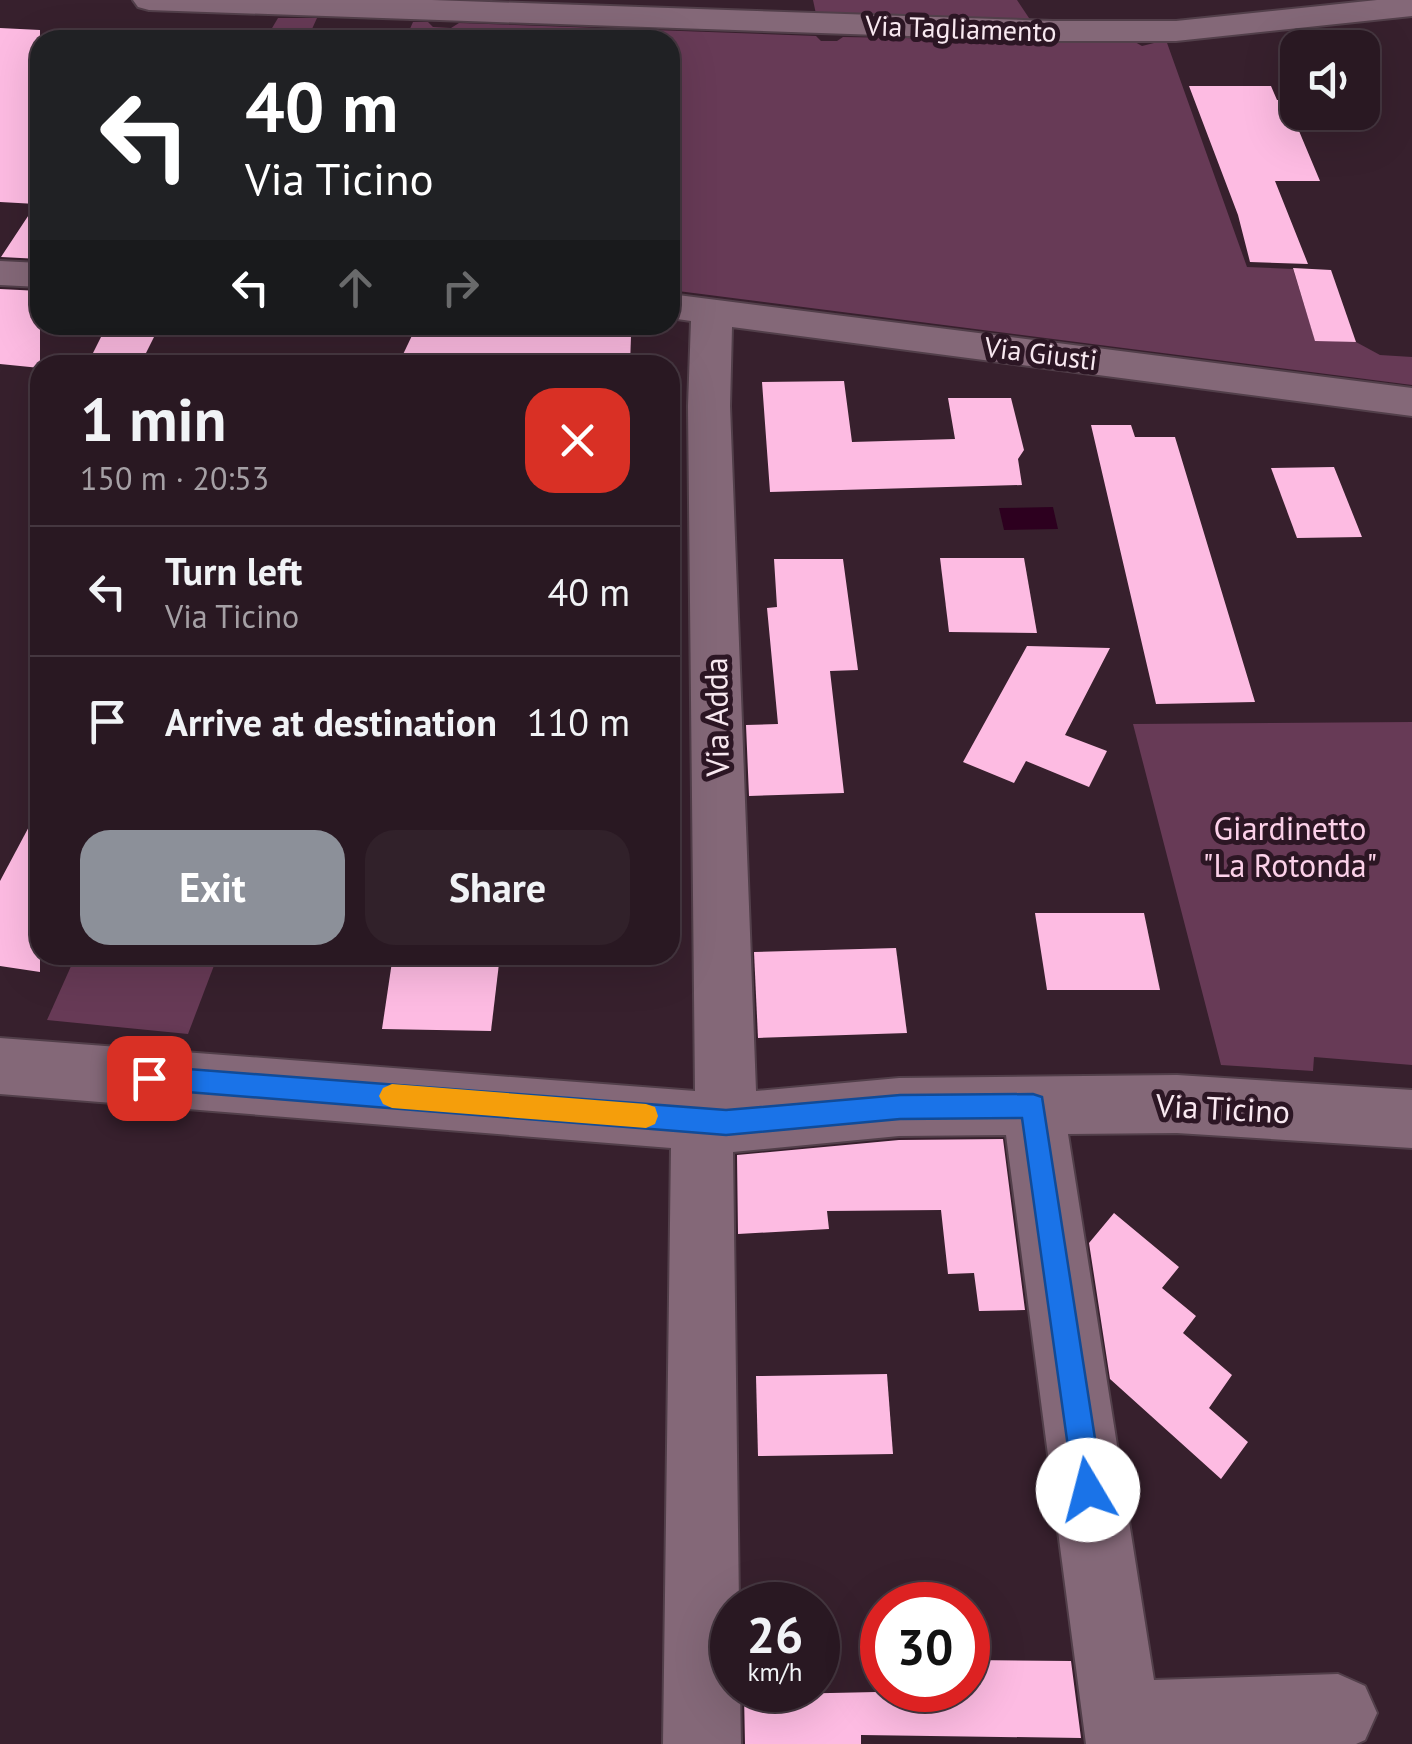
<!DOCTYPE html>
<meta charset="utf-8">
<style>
body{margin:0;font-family:"PT Sans",sans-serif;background:#31212a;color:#f1f3f6;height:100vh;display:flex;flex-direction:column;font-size:38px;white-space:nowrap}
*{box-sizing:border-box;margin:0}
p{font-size:32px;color:#a5a0a5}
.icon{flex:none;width:55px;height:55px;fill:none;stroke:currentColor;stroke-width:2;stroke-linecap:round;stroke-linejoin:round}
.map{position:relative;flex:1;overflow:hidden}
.side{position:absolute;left:30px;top:355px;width:650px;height:610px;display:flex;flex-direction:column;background:#291822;border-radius:30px;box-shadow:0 10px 40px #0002,0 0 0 2px #453740}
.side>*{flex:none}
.hud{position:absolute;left:30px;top:30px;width:650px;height:305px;border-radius:30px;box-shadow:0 10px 40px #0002,0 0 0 2px #453740;background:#202124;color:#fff;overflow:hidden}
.buttons{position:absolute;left:1280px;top:30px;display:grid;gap:20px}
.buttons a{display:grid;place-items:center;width:100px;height:100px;border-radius:20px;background:#291822;box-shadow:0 10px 40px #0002,0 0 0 2px #453740;font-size:50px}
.speed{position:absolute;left:710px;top:1582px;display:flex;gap:20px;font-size:50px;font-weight:700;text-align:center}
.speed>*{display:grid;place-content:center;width:130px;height:130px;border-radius:50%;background:#291822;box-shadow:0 10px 40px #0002,0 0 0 2px #453740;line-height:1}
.speed small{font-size:25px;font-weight:400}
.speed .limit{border:15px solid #d22;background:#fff;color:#111}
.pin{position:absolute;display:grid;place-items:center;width:85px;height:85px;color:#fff;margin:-42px;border-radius:20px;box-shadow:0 5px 15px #0006}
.me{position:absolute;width:110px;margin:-55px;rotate:352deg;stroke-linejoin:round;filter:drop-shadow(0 0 8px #0008)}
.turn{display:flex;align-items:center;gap:35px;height:210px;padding:0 50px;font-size:45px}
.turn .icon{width:130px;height:130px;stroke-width:2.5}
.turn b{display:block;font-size:70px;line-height:85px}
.lanes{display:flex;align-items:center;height:95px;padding:0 50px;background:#0003;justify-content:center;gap:50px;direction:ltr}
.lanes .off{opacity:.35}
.round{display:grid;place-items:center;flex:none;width:105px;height:105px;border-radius:30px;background:#31212a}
.summary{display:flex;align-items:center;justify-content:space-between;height:170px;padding:0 50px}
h1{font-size:60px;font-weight:800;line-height:75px}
.cta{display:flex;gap:20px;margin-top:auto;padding:20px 50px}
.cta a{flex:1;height:115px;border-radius:30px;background:#8c9099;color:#fff;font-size:40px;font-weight:800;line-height:115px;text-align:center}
.cta a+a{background:#31212a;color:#f1f3f6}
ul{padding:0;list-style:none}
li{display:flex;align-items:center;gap:30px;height:130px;padding:0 50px;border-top:2px solid #453740}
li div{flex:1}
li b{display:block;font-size:38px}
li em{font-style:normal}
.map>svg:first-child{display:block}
</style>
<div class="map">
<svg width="1412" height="1744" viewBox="0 0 1412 1744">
<rect width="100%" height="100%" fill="#37202d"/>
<g fill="#673a56">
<polygon points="813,0 1017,0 1031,21 906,14 816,14"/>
<polygon points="278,18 317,18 307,40 265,40"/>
<polygon points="413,22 428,22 433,27 451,28 459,23 816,36 821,41 837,41 843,37 1135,42 1142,46 1166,40 1247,267 1293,269 1315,340 1356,342 1380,355 1412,357 1412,385 670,290 670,40 405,40"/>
<polygon points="1412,722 1412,1065 1314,1057 1313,1071 1221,1065 1133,724"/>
<polygon points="76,955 218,955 188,1034 47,1020"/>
</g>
<polygon fill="#2d001f" points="1053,507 1058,529 1004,530 999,508"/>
<g fill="#fdbbe2">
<polygon points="0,28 40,30 40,259 1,257 36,204 0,202"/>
<polygon points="1189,86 1271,86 1277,100 1286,100 1320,181 1275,181 1308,264 1250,262 1238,215"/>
<polygon points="1293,268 1331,270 1356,342 1315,341"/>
<polygon points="0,289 40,291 40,368 0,364"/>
<polygon points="107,325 160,325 140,365 87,365"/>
<polygon points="417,325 477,325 631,336 630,365 398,365"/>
<polygon points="844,381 852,442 955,439 948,398 1011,398 1024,450 1018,459 1022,485 770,492 762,382"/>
<polygon points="1091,425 1131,425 1135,437 1175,437 1255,702 1156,704"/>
<polygon points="1334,467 1362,537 1297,538 1271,468"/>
<polygon points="940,558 1024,558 1037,633 949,632"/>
<polygon points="774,559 843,559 858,670 830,671 844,793 749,796 746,725 778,724 767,608 777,607"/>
<polygon points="1027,646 1110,648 1065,735 1107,751 1089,787 1026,761 1014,783 963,762"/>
<polygon points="40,806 40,972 0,966 0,881"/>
<polygon points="1035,913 1144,913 1160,990 1047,990"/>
<polygon points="896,948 907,1033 758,1038 754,952"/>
<polygon points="393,955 500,955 491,1031 382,1029"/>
<polygon points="1003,1139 1025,1310 979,1311 974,1273 948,1274 941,1210 827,1211 829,1229 738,1234 737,1155 899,1140"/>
<polygon points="1114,1213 1179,1267 1162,1288 1196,1316 1183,1333 1232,1375 1209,1408 1248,1442 1221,1479 1110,1379 1089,1243"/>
<polygon points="887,1374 893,1454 758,1456 756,1376"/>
<polygon points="968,1660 1071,1661 1081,1738 861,1735 861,1744 745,1744 744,1695 968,1690"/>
</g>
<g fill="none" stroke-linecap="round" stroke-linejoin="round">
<g stroke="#523f4a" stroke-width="4">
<g id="minor">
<polygon points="133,0 432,0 1053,21 1176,21 1377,0 1412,0 1412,16 1176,41 1053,41 149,10 138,7"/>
<polygon points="0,261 40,263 40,287 0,285"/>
<polygon points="670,294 1412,388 1412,416 732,327 730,406 756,1091 899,1078 1177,1075 1412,1090 1412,1148 1177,1133 1068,1134 1154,1680 1338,1674 1365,1686 1377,1713 1365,1740 1356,1744 1086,1744 1006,1135 899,1136 733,1152 739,1605 732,1605 732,1690 740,1690 741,1744 663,1744 671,1148 0,1094 0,1038 695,1091 688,406 691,321 670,318"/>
</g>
</g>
<use href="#minor" fill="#846878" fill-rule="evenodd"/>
</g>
<polygon fill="#1a73e8" stroke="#114b97" stroke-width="2.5" points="149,1066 726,1110 900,1095 1033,1094 1042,1097 1103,1490 1099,1500 1088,1504 1078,1500 1074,1490 1022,1118 900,1119 726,1135 149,1089 140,1086 137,1078 140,1069"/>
<polygon fill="#f59e0b" points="392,1084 646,1104 655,1107 658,1116 655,1124 646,1128 392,1108 383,1104 379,1096 383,1088"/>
<g text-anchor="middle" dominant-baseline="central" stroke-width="10" stroke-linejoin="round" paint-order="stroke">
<g font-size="28" fill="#f8e8f0" stroke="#2c1624">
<text transform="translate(961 28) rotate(2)">Via Tagliamento</text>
<text transform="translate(1041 353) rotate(7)">Via Giusti</text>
</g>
<g font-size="32" fill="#f8e8f0" stroke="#2c1624">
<text transform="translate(716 717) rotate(-91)">Via Adda</text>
<text transform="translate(1223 1108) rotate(3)">Via Ticino</text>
</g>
<g font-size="32" fill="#fcd1e9" stroke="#2c1624">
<text x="1290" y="828">Giardinetto<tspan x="1290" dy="37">"La Rotonda"</tspan></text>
</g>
</g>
</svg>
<div class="buttons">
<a><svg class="icon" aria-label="sound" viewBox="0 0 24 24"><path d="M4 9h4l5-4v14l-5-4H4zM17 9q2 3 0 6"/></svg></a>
</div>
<div class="speed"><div>26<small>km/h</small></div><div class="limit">30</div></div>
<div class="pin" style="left:149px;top:1078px;background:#d93025"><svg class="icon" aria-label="arrive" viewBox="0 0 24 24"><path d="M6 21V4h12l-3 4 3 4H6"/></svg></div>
<svg class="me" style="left:1088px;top:1490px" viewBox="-20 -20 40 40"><circle r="19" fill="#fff"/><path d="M0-13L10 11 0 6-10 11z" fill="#1a73e8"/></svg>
<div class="hud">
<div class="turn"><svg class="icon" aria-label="left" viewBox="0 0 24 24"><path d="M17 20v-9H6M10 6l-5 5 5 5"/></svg><div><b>40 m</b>Via Ticino</div></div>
<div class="lanes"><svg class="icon" aria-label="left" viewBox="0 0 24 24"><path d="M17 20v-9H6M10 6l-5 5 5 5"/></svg><svg class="icon off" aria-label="ahead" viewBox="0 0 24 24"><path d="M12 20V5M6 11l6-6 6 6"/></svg><svg class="icon off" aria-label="right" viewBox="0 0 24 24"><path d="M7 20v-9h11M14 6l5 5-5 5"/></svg></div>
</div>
<section class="side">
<div class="summary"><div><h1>1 min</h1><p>150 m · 20:53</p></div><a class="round" style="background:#d93025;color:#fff"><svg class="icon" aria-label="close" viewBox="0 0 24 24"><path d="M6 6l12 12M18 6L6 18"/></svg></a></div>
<ul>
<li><svg class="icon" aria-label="left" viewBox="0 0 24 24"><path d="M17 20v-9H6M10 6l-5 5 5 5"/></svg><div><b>Turn left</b><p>Via Ticino</p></div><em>40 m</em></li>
<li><svg class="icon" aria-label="arrive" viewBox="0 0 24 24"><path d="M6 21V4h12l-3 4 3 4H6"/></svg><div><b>Arrive at destination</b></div><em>110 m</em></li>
</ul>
<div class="cta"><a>Exit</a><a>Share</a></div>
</section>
</div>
